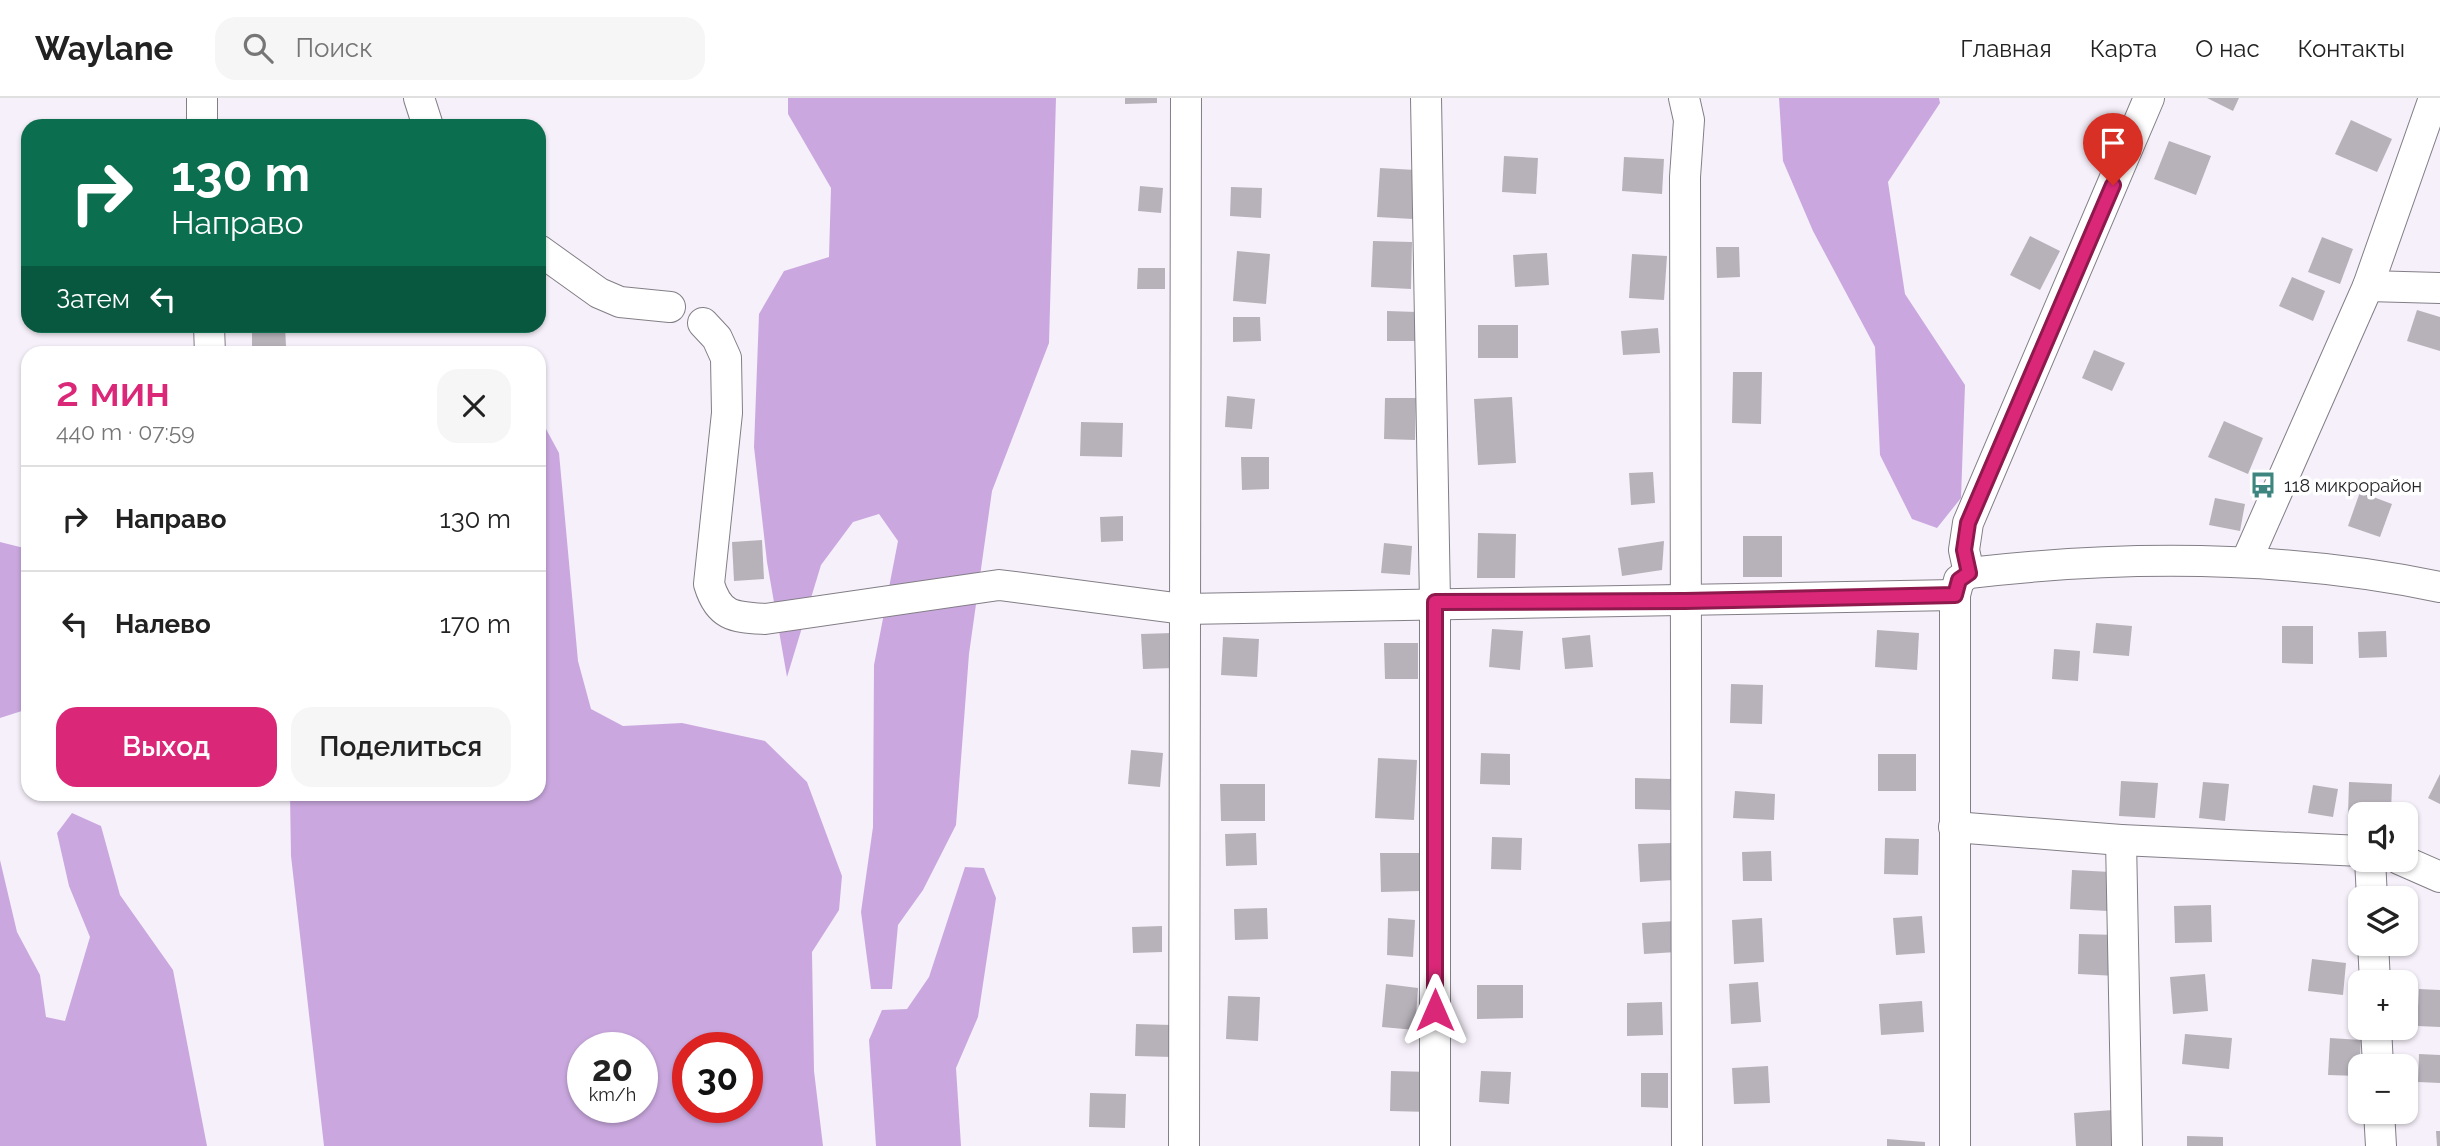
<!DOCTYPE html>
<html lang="ru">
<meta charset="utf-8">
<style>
body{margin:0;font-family:Raleway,sans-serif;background:#f6f6f6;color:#222;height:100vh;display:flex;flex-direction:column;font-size:26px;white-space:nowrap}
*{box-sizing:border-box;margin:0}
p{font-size:23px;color:#767676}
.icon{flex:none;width:38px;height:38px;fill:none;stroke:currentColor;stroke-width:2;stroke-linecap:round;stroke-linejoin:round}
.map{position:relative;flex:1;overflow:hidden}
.panel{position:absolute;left:21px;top:248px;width:525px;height:455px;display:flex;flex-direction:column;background:#fff;border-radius:21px;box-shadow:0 2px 5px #0004}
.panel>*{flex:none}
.top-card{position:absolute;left:21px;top:21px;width:525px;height:214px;border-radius:21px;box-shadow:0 2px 5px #0004;background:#0b6e4f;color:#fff;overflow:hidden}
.tools{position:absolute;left:2348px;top:704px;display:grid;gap:14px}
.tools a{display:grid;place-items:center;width:70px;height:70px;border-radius:14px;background:#fff;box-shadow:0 2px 5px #0004;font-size:35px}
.speed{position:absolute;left:567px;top:934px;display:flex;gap:14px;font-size:35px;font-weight:700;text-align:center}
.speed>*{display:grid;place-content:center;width:91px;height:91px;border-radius:50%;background:#fff;box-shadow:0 2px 5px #0004;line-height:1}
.speed small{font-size:18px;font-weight:400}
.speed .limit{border:10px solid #d22;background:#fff;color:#111}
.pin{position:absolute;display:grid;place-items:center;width:60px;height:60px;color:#fff;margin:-72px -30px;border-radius:50% 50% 50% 0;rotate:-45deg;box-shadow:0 0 7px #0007}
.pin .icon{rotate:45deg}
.me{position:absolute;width:77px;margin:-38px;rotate:0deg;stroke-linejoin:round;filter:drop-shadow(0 0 5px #0008)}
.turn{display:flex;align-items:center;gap:24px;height:147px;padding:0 35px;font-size:32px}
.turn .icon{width:91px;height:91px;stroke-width:2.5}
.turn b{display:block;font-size:49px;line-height:60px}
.then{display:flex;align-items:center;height:66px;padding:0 35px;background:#0003;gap:14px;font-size:26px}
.round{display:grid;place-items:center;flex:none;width:74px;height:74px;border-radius:21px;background:#f6f6f6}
.summary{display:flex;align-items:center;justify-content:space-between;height:119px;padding:0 35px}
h1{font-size:42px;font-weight:600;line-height:52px;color:#db2777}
.action{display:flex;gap:14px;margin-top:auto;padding:14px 35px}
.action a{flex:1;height:80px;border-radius:21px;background:#db2777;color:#fff;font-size:28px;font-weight:600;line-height:80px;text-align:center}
.action a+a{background:#f6f6f6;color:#222}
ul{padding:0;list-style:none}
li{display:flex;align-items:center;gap:21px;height:105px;padding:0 35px;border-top:2px solid #e0e0e0}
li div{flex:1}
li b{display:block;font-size:26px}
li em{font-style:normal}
header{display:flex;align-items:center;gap:42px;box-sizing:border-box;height:98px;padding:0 35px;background:#fff;border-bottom:2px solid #e0e0e0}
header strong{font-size:33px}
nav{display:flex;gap:38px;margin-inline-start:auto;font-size:24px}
.search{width:490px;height:63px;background:#f6f6f6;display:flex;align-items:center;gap:18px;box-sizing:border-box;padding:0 24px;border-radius:21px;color:#767676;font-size:26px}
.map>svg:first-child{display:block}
</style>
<header>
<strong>Waylane</strong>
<div class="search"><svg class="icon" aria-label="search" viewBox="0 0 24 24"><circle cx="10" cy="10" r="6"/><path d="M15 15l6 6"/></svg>Поиск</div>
<nav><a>Главная</a><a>Карта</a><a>О нас</a><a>Контакты</a></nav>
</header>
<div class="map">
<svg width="2440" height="1048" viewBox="0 0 2440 1048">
<rect width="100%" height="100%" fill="#f6f0fa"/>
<g fill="#caa8df" fill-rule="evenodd">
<polygon points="788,0 1056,0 1049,245 992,393 969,556 956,727 923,792 898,827 892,891 871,891 861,814 873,729 874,567 898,443 879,416 853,424 821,467 787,579 767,464 754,349 759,216 784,173 829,159 831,90 788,16"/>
<polygon points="1779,0 1939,0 1940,5 1888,84 1905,196 1965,287 1961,400 1937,430 1912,421 1880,357 1875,249 1813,133 1783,63"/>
<path d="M539 318 559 355 578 563 591 611 623 628 682 625 765 643 807 684 842 778 839 812 812 854 814 973 823 1048H324L291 758 290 697 539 696ZM642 950V1010H583V950ZM688 950H747V1010H688Z"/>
<polygon points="0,444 28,451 28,611 0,620"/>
<polygon points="72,715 101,728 120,797 173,872 207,1048 0,1048 0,762 17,834 40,877 46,919 65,923 90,839 69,788 57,735"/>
<polygon points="965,769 984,770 996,800 978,919 956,970 961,1048 876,1048 869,942 882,912 907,911 929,879"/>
</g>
<g fill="#b7b2ba">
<polygon points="1125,0 1157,0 1157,5 1125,6"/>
<polygon points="2207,0 2239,0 2233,13"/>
<polygon points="2351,22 2392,41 2377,74 2335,56"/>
<polygon points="2169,43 2211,58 2196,97 2154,81"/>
<polygon points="1504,58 1538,60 1536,96 1502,94"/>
<polygon points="1624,59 1664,61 1662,96 1622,93"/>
<polygon points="1380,70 1416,72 1413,121 1377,119"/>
<polygon points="1140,88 1163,90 1161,115 1138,113"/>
<polygon points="1231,89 1262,90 1261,120 1230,118"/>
<polygon points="2030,138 2060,153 2040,192 2010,177"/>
<polygon points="2322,139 2353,151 2340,186 2308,174"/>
<polygon points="1373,143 1412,144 1411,191 1371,189"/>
<polygon points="1716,149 1739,149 1740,179 1717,180"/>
<polygon points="1237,153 1270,156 1266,206 1233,203"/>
<polygon points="1547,155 1549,187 1515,189 1513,157"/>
<polygon points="1632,156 1667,158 1664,202 1629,200"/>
<polygon points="1138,170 1165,170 1165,191 1137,191"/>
<polygon points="2292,179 2325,193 2313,223 2279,208"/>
<polygon points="2417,212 2440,219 2440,253 2407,243"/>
<polygon points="1387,213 1417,214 1416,243 1387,243"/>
<polygon points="1233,219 1260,219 1261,243 1233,244"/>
<rect x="1478" y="227" width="40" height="33"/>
<polygon points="252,228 285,228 286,248 252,249"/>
<polygon points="1658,230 1660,255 1623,257 1621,233"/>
<polygon points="2094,252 2125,265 2112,293 2082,280"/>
<polygon points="1733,274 1762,274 1761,326 1732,325"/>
<polygon points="1227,298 1255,301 1252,331 1225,329"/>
<polygon points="1512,299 1516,365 1478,367 1474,301"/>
<polygon points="1385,300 1416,300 1415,342 1384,341"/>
<polygon points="2224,323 2263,340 2248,376 2208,359"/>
<polygon points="1081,324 1123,325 1122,359 1080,358"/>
<polygon points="1241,359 1269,359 1269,391 1242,392"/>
<polygon points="1653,374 1655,405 1631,407 1629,375"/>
<polygon points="2360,394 2392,406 2380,439 2348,428"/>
<polygon points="2215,400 2245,406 2240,433 2209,427"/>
<polygon points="1123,418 1123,443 1101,444 1100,419"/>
<polygon points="1478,435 1516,436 1515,480 1477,480"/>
<rect x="1743" y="438" width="39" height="41"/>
<polygon points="762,442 764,481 734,483 732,444"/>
<polygon points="1664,443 1662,472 1622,478 1618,450"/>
<polygon points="1384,445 1412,448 1410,477 1381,475"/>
<polygon points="2096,525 2132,528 2129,558 2093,555"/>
<polygon points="2282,528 2313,528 2313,566 2282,565"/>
<polygon points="1492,531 1523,533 1520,572 1489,569"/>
<polygon points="1877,532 1919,535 1917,572 1875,569"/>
<polygon points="2386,533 2387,559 2359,560 2358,534"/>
<polygon points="1172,535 1174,570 1143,571 1141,536"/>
<polygon points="1590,537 1593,569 1565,571 1562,540"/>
<polygon points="1223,539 1259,541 1257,579 1221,577"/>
<polygon points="1384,545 1418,545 1418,581 1385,581"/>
<polygon points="2054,551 2080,553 2078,583 2052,581"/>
<polygon points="1731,586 1763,587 1762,626 1730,625"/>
<polygon points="1131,652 1163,655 1160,689 1128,686"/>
<polygon points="1481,655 1510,656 1510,687 1480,686"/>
<rect x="1878" y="656" width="38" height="37"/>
<polygon points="1378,660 1417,662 1414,722 1375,720"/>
<polygon points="2440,676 2440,706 2428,700"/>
<polygon points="1635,680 1671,681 1670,712 1635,711"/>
<polygon points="2121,683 2158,685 2155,720 2119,718"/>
<polygon points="2203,684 2229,686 2225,723 2199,720"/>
<polygon points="2349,684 2392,686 2391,716 2348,716"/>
<polygon points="1220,686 1265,686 1265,723 1221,723"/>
<polygon points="2313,687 2338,691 2333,719 2308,715"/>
<polygon points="1735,693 1775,696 1774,722 1733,720"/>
<polygon points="1256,735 1257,767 1226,768 1225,736"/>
<polygon points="1492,739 1522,740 1521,772 1491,771"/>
<polygon points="1885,740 1919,741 1918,777 1884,776"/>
<polygon points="1672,745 1674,782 1640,784 1638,746"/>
<polygon points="1771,753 1772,783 1743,783 1742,754"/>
<polygon points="1380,755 1420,755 1420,793 1381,794"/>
<polygon points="2072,772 2111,774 2108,813 2070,811"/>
<polygon points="2211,807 2212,844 2175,845 2174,808"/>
<polygon points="1267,810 1268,841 1235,842 1234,811"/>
<polygon points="1922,818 1925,855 1896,857 1893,820"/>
<polygon points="1388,820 1415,822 1413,859 1387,857"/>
<polygon points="1762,820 1764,864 1734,866 1732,822"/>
<polygon points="1676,823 1677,854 1644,856 1642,825"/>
<polygon points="1162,828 1162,854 1133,855 1132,829"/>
<polygon points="2079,836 2118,837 2116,878 2078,876"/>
<polygon points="2312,861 2346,865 2343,897 2308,893"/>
<polygon points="2205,876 2208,913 2173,916 2170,879"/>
<polygon points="1758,884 1761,924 1731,926 1729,886"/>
<polygon points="1386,886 1418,890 1415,932 1382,929"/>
<polygon points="1477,887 1523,887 1523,920 1477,921"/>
<polygon points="2419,891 2440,892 2440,929 2417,928"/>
<polygon points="1228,898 1260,899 1258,943 1226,941"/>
<polygon points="1922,903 1924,934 1881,937 1879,906"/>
<polygon points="1662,904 1663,937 1627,938 1627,905"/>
<polygon points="1136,926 1172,927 1172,959 1135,958"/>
<polygon points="2185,936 2232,940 2229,971 2182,966"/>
<polygon points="2330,940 2361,942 2359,978 2328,977"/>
<polygon points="2419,956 2440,957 2440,985 2418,984"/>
<polygon points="1768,968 1770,1005 1734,1006 1732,970"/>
<polygon points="1391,973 1430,974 1429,1014 1390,1013"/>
<polygon points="1481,973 1511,974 1509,1006 1479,1004"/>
<polygon points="1641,975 1668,975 1668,1010 1641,1009"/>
<polygon points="1090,995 1126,996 1125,1030 1089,1029"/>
<polygon points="2113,1012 2115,1048 2076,1048 2074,1015"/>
<polygon points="2436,1033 2440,1033 2440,1048 2437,1048"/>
<polygon points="2187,1038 2223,1039 2223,1048 2187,1048"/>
<polygon points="1887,1041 1925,1044 1925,1048 1887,1048"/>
</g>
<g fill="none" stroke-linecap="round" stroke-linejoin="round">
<g stroke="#837e86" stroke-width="32">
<g id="minor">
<polyline points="202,0 202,28"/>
<polyline points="419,0 428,28"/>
<polyline points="1426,0 1435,504 1435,1048"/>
<polyline points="1684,0 1689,22 1685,79 1687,1048"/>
<polyline points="539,152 599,195 620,204 670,209"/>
<polyline points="2368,188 2440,190"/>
<path d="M703 225 717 240 726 260 727 315 709 486C719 519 734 519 765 521L999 487 1183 511 1955 497"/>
<polyline points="209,228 210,256"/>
<polyline points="2246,464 2368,188 2434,0"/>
<polyline points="1969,475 1964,452 1968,425 2149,0"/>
<polyline points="1954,729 2121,742 2361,753"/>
<polyline points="2121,742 2127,1048"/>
<polyline points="2370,761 2372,800"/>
<polyline points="2399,761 2440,779"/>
<polyline points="2373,845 2375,884"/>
<polyline points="2376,929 2378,968"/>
<polyline points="2379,1013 2381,1048"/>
<polyline points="1184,1048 1186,0"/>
<path d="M1955 1048V497L1959 482 1969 475C2125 457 2286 457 2440 489"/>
</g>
</g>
<use href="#minor" stroke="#fff" stroke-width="30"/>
</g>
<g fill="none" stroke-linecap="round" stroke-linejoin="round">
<g stroke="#8e194d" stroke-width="18">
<polyline id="route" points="1435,912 1435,504 1685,503 1955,497 1959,482 1969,475 1964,452 1968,425 2113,87"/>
</g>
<use href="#route" stroke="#db2777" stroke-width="12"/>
</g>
<defs>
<g id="bus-bare" transform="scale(2.1)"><path d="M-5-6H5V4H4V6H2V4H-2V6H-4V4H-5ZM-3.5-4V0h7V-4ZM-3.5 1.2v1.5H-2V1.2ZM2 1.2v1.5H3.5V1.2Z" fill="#3e8580" stroke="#fff" stroke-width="2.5" paint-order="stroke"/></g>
</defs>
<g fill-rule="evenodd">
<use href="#bus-bare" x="2263" y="387"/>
</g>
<g text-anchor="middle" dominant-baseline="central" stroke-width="7" stroke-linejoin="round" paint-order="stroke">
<g font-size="18" fill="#262428" stroke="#fff" text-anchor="start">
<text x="2284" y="387">118 микрорайон</text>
</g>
</g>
</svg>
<div class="tools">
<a><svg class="icon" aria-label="sound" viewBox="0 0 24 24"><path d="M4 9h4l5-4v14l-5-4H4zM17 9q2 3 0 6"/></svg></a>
<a><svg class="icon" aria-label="layers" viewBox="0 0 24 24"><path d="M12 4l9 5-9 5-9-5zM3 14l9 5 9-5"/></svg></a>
<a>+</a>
<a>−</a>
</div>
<div class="speed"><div>20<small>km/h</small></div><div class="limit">30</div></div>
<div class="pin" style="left:2113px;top:87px;background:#d93025"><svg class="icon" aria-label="arrive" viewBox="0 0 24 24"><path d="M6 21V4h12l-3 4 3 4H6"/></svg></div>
<svg class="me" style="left:1435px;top:912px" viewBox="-20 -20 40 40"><path d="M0-17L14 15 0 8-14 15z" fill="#db2777" stroke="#fff" stroke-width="4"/></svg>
<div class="top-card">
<div class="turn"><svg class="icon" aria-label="right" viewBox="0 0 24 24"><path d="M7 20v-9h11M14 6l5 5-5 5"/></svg><div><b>130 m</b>Направо</div></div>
<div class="then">Затем<svg class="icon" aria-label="left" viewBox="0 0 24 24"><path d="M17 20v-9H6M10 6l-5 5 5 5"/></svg></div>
</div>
<section class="panel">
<div class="summary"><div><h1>2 мин</h1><p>440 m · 07:59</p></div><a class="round"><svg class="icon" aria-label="close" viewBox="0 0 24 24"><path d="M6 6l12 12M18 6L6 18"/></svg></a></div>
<ul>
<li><svg class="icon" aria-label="right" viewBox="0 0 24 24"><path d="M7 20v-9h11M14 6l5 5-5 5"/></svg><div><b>Направо</b></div><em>130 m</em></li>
<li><svg class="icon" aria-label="left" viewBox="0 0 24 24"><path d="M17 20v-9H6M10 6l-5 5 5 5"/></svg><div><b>Налево</b></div><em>170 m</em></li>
</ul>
<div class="action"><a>Выход</a><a>Поделиться</a></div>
</section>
</div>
